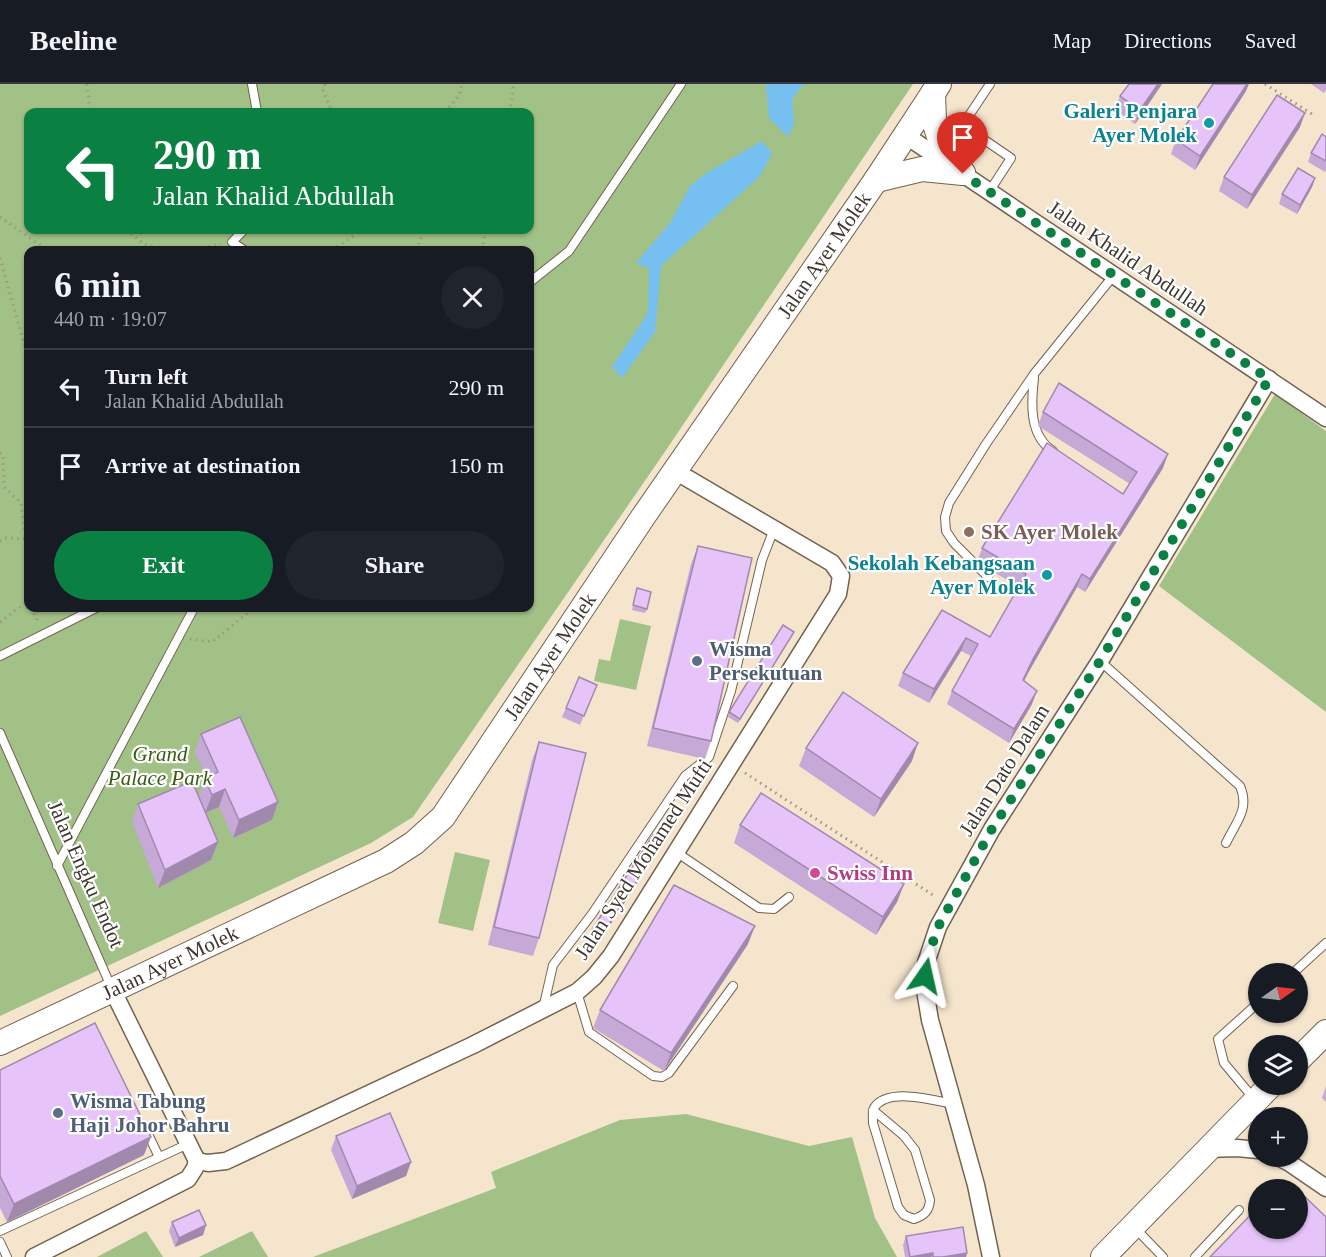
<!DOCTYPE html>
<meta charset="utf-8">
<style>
body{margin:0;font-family:Georgia,serif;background:#20242c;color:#f1f3f6;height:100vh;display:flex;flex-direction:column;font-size:22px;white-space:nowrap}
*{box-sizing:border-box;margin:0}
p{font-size:20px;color:#9ea1a6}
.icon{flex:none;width:33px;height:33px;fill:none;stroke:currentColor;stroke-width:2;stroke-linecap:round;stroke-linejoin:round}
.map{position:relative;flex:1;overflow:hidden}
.side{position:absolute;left:24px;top:162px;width:510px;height:366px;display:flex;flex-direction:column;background:#171b24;border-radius:12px;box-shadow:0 2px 4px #0004}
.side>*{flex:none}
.banner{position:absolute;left:24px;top:24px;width:510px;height:126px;border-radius:12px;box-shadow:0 2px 4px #0004;background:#0b8043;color:#fff;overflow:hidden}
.needle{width:39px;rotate:76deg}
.tools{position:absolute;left:1248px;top:879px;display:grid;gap:12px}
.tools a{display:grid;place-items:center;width:60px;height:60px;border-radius:50%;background:#171b24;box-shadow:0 2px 4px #0004;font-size:30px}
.pin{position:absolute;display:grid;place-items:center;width:51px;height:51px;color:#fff;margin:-62px -26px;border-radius:50% 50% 50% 0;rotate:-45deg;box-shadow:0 0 6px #0007}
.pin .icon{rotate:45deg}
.me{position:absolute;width:66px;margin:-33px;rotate:11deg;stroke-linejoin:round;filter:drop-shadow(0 0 4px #0008)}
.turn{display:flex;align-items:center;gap:21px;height:126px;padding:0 30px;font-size:27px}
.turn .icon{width:78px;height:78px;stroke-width:2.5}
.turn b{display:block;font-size:42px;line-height:51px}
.round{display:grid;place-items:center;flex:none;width:63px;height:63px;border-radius:32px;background:#20242c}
.head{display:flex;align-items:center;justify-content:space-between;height:102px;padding:0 30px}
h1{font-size:36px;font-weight:700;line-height:45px}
.primary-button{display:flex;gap:12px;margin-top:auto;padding:12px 30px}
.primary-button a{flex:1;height:69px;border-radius:36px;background:#0b8043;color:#fff;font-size:24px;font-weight:700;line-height:69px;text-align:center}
.primary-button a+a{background:#20242c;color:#f1f3f6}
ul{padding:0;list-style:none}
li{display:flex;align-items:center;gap:18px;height:78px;padding:0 30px;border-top:2px solid #363941}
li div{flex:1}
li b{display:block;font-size:22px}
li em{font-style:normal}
header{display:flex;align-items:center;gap:36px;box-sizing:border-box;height:84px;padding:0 30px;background:#171b24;border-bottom:2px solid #363941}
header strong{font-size:28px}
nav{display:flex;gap:33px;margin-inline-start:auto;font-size:21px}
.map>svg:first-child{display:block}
</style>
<header>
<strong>Beeline</strong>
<nav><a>Map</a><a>Directions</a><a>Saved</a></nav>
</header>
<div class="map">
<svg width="1326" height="1173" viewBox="0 0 1326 1173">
<rect width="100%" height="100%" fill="#f5e5cd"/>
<g fill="#a2c187" fill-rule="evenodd">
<path d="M0 0H913L662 372 413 733 371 759 0 932ZM28 28H530V146H28ZM28 166H530V524H28Z"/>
<polygon points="1275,310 1326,347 1326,628 1159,502"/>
<polygon points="620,535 651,542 636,606 594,597 599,575 610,577"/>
<polygon points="455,768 490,776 473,847 438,839"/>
<polygon points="686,1030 809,1062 852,1053 875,1134 897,1173 313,1173 496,1104 491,1088 620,1036"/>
<polygon points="146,1147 163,1173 97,1173"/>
<polygon points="252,1147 268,1173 199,1173"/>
</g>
<g fill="#76c0f1">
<polygon points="766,0 804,0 792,15 794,40 788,53 769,34"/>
<polygon points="762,57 772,69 760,92 661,182 655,248 622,294 612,283 648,229 649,184 636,179 670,139 690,102 708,88"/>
</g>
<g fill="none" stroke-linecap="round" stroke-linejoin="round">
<g stroke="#71634f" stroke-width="10">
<g id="lane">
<polyline points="252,0 257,28"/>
<polyline points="989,108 1011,74 967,44 966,36 990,0"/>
<polyline points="244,146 232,158 244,166"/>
<polyline points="530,198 569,167 681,0"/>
<path d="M1034 294C1031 319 1029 352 1053 367"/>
<polyline points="988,493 954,459 946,447 945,433 949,419 986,360 1034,290 1114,191"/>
<polyline points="0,572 96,524"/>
<path d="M1100 577 1240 702C1250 725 1236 738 1226 759"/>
<polyline points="0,649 112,905"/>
<polyline points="676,768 759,824 774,825 789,813"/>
<polyline points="57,782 194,524"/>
<polyline points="1292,890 1326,859"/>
<polyline points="577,908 589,948 653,992 662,993 669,989 733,902"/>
<polyline points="543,925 553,881 592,830 685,692 709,673 731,607 762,476 774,445"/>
<polyline points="1255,1016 1224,979 1218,955 1258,919"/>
<path d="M873 1026 904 1052 915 1066 930 1116C929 1127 925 1131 914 1135L904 1131 898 1123 873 1039C873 1034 872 1028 874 1024 887 1003 934 1016 953 1020"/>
<polyline points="146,1046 159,1073"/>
<polyline points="1135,1144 1163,1173"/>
<polyline points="0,1147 188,1060"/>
<polyline points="0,1158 7,1173"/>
<polyline points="1195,1173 1239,1126"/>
</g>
</g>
<g stroke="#71634f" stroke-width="19">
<g id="street">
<polyline points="905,51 1326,334"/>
<polyline points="112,905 197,1077"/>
<polyline points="1207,1065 1237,1064 1258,1066"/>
<polyline points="1276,1072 1288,1078 1326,1104"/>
<polyline points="197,1077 208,1079 226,1077 473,961 577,908 594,893 611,872 838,510 841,492 832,479 675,387"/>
<polyline points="34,1173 188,1095 195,1084 197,1077"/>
<polyline points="991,1173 976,1101 930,936 925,906 926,879 938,843 992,745 1100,577 1269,295"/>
</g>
</g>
<g stroke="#71634f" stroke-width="26">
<g id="secondary">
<polyline points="933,9 934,37 942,62 963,89"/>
<polyline points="876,96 922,85 963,89"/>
<path id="s1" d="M0 959 386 777 414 759 443 733 643 433 876 96 939 0"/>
<polyline points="1298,976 1326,948"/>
<polyline points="1103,1173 1272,1000"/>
</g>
</g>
<g stroke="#a19584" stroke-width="3" stroke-dasharray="1.5 4.5" stroke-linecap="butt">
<polyline points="87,0 90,28"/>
<polyline points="325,0 323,6 332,28"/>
<polyline points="1265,0 1312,30"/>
<polyline points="445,28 459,12 462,0"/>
<polyline points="510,28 514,0"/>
<polyline points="0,133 47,166"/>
<polyline points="126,146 144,160 170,166"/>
<polyline points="191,166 221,160"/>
<polyline points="332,166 363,146"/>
<polyline points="416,166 424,146"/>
<polyline points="482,166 486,146"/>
<polyline points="0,174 28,274"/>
<polyline points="0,369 3,371 4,403 21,419 26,455 28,459"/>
<polyline points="0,457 5,454 26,455"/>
<polyline points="31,524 39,540"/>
<polyline points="0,538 28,517"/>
<polyline points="190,555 212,558 254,524"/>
<polyline points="745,689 936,813"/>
</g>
<use href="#lane" stroke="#fff" stroke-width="8"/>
<use href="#street" stroke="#fff" stroke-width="16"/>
<use href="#secondary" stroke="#fff" stroke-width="24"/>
</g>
<g fill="#c6a9d6">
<polygon points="1162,0 1135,40 1115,26 1120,12"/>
<polygon points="1311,0 1326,0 1326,6 1324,9"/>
<polygon points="1246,7 1195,86 1171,70 1176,56"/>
<polygon points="1300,43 1247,125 1219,107 1224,93"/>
<polygon points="1326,53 1326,86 1325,88 1308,78 1311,69"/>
<polygon points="1315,94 1312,103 1297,130 1279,120 1282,110"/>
<polygon points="1043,328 1163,384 1085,508 1077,503 1028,589 1024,597 1032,620 1009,659 947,620 952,607 971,572 961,567 929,619 898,602 903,589 942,526 990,553 1019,503 977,478 982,464 1123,410 1130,400 1038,342"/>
<polygon points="698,462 711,657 705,675 647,662 691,480"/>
<polygon points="637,504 647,525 645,529 632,526"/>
<polygon points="792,552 738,639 728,633 729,628"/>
<polygon points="593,610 580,641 562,633 566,624"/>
<polygon points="201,650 278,718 272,736 233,754 219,723 206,729 211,776 158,804 132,738 138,720 199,712 205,695 206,694 195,668"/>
<polygon points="539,658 539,854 533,872 488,861 532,676"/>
<polygon points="806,664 912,677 874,733 799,682"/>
<polygon points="740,741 904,800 897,818 876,851 734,759"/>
<polygon points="661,762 599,858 589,852 591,847"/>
<polygon points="748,860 664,987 593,944 600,926"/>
<polygon points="0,986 144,1071 7,1138 0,1124"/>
<polygon points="1326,1002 1326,1018 1322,1014"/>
<polygon points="336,1052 411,1078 406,1092 352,1115 331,1066"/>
<polygon points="172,1138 206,1141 203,1151 175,1163 169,1147"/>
<polygon points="906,1152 967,1169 966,1173 905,1173 903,1161"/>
</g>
<g fill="#a189ae">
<polygon points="1158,0 1162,0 1135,40 1140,26"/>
<polygon points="1247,0 1249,0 1246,7 1195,86 1200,72"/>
<polygon points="1305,29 1300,43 1247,125 1252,111"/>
<polygon points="1315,94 1312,103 1297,130 1300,121"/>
<polygon points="1168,370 1163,384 1085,508 1090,495"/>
<polygon points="1082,490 1077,503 1028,589 1018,609 1023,596 1033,575"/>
<polygon points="794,548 792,552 738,639 740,635"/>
<polygon points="966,554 961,567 929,619 934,605"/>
<polygon points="1037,607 1032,620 1009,659 1014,645"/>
<polygon points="918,659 912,677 874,733 881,715"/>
<polygon points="225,705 219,723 205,729 212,711"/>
<polygon points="278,718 272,736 233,754 239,736"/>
<polygon points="662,757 661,762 599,858 601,853"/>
<polygon points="218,758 211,776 158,804 165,786"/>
<polygon points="904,800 897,818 876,851 883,833"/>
<polygon points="755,842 748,860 664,987 671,969"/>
<polygon points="151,1053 144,1071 7,1138 14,1120"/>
<polygon points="411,1078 406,1092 352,1115 357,1102"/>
<polygon points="206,1141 203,1151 175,1163 179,1154"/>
<polygon points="933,1169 931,1173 909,1173 910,1173"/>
<polygon points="967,1169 966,1173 943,1173"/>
</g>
<g fill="#e6c4f9" stroke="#a189ae" stroke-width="1.5">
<polygon points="1129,0 1158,0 1140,26 1120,12"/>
<polygon points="1213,0 1247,0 1200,72 1176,56"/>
<polygon points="1277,11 1305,29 1252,111 1224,93"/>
<polygon points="1322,50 1326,53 1326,77 1311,69"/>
<polygon points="1298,84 1315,94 1300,121 1282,110"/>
<polygon points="1059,299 1168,370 1090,495 1082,490 1033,575 1023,596 1037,607 1014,645 952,607 978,560 966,554 934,605 903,589 942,526 990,553 1026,490 982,464 1047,359 1123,410 1137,388 1043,328"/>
<polygon points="698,462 752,474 711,657 653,644"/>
<polygon points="637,504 651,508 647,525 633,521"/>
<polygon points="783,541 794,548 740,635 729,628"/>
<polygon points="579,593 597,601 584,632 566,624"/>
<polygon points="843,608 918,659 881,715 806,664"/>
<polygon points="240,633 278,718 239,736 225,705 212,711 205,695 218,688 201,650"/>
<polygon points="539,658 586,669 539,854 494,843"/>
<polygon points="192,697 218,758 165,786 138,720"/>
<polygon points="761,709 904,800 883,833 740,741"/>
<polygon points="653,751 662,757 601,853 591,847"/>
<polygon points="674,801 755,842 671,969 600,926"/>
<polygon points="95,939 151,1053 14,1120 0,1092 0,986"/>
<polygon points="390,1029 411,1078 357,1102 336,1052"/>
<polygon points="1298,1110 1302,1110 1326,1133 1326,1173 1210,1173 1258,1123 1258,1144 1298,1144"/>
<polygon points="199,1126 206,1141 179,1154 172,1138"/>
<polygon points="963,1143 967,1169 943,1173 933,1173 933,1169 910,1173 906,1152"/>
</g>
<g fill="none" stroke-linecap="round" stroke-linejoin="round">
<polyline stroke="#0b8043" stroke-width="10" stroke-dasharray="0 18" points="925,892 926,879 938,843 992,745 1100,577 1269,295 963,90"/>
</g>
<g fill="#0f9aa8" stroke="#fff" stroke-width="2">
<circle cx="1209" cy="39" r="6"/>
<circle cx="1047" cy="491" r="6"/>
</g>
<circle fill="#8d6e63" stroke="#fff" stroke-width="2" cx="969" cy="448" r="6"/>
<g fill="#5c6f8a" stroke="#fff" stroke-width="2">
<circle cx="697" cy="577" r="6"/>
<circle cx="58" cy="1029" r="6"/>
</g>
<circle fill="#d1479c" stroke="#fff" stroke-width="2" cx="815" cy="789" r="6"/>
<g text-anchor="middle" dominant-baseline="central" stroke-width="4.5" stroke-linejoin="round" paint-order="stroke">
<g font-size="21" font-weight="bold" fill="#0d838f" stroke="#fff" text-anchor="end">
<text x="1197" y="27">Galeri Penjara<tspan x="1197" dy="24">Ayer Molek</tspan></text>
<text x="1035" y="479">Sekolah Kebangsaan<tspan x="1035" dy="24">Ayer Molek</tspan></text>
</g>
<g font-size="21" fill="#3d372d" stroke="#fff">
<text stroke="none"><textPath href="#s1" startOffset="1178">Jalan Ayer Molek</textPath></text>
<text transform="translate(1128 174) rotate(34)">Jalan Khalid Abdullah</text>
<text stroke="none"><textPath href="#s1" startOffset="692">Jalan Ayer Molek</textPath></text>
<text transform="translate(1004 686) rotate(-58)">Jalan Dato Dalam</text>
<text transform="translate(643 775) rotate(-57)">Jalan Syed Mohamed Mufti</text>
<text transform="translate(86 790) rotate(66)">Jalan Engku Endot</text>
<text stroke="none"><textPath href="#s1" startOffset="188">Jalan Ayer Molek</textPath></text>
</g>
<g font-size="21" font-weight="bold" fill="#785e54" stroke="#fff" text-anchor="start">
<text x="981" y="448">SK Ayer Molek</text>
</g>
<g font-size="21" font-weight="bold" fill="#4e5e75" stroke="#fff" text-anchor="start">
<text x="709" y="565">Wisma<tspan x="709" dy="24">Persekutuan</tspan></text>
<text x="70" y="1017">Wisma Tabung<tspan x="70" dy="24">Haji Johor Bahru</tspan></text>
</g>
<g font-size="21" font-style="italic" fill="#3a5b13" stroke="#fff">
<text x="160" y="670">Grand<tspan x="160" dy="24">Palace Park</tspan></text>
</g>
<g font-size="21" font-weight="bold" fill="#b23c85" stroke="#fff" text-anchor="start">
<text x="827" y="789">Swiss Inn</text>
</g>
</g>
</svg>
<div class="tools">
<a><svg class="needle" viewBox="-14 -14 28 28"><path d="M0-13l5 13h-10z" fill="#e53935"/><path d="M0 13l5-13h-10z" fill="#9ea1a6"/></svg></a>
<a><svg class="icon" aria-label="layers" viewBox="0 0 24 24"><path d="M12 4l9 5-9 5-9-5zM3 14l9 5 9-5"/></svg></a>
<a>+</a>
<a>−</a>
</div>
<div class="pin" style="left:963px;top:90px;background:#d93025"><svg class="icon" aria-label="arrive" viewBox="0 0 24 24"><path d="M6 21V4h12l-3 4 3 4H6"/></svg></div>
<svg class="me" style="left:925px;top:892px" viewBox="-20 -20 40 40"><path d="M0-17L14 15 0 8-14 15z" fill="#0b8043" stroke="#fff" stroke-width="4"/></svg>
<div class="banner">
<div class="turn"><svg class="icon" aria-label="left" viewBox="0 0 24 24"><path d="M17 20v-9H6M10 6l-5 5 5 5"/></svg><div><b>290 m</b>Jalan Khalid Abdullah</div></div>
</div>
<section class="side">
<div class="head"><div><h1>6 min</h1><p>440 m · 19:07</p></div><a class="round"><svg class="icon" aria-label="close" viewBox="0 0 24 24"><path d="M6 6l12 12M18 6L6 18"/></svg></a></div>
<ul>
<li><svg class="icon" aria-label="left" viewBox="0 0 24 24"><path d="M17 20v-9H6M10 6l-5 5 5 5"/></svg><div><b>Turn left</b><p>Jalan Khalid Abdullah</p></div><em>290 m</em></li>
<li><svg class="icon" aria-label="arrive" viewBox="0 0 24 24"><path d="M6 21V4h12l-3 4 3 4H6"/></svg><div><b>Arrive at destination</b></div><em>150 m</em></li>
</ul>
<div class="primary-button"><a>Exit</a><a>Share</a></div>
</section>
</div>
